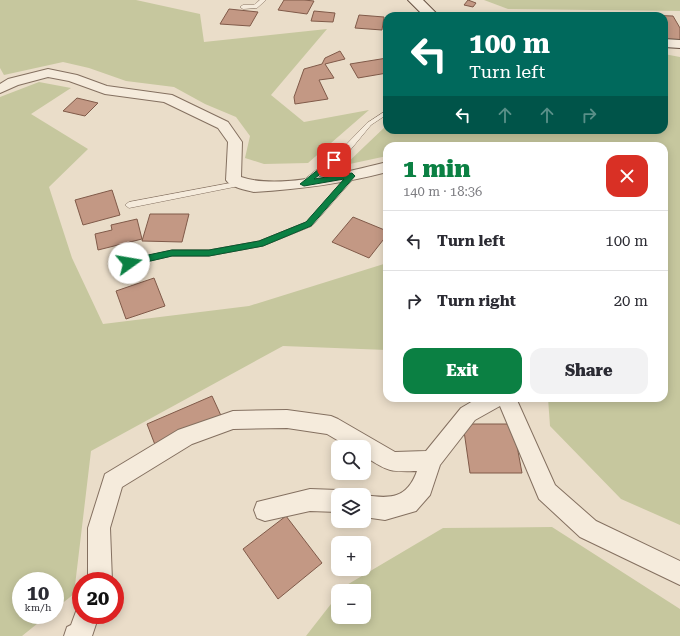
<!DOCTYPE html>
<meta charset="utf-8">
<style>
body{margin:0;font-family:"Roboto Serif",serif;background:#f2f2f3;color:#2b2b33;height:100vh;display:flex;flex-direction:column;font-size:15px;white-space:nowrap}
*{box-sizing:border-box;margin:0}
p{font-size:13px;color:#7c7c81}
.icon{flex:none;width:22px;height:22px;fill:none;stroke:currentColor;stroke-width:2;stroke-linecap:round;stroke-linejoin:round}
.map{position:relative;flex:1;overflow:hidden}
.side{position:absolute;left:383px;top:142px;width:285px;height:260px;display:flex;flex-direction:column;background:#fff;border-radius:12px;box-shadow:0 2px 10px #0003}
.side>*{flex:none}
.top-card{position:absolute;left:383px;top:12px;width:285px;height:122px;border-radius:12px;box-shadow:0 2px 10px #0003;background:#00695c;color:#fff;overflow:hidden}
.tools{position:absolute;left:331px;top:440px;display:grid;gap:8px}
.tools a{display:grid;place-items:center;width:40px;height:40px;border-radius:8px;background:#fff;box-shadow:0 2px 10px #0003;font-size:20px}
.speed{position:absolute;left:12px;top:572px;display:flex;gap:8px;font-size:20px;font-weight:700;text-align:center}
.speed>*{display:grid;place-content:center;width:52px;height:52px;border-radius:50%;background:#fff;box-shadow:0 2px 10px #0003;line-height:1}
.speed small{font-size:10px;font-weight:400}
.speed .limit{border:6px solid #d22;background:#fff;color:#111}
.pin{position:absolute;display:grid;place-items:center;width:34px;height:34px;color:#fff;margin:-17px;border-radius:8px;box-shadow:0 2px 6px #0006}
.me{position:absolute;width:44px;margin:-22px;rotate:77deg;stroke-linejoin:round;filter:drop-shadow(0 0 3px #0008)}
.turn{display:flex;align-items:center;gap:14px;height:84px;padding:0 20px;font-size:18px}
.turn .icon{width:52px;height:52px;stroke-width:2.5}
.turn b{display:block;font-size:28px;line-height:34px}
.lanes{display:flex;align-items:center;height:38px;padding:0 20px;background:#0003;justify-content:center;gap:20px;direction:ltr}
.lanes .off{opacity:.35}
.round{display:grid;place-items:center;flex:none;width:42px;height:42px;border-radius:12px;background:#f2f2f3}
.headline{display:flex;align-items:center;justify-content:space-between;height:68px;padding:0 20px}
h1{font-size:24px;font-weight:800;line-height:30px;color:#0b8043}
.primary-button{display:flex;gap:8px;margin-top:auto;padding:8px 20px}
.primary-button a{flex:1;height:46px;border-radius:12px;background:#0b8043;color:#fff;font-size:16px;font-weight:800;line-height:46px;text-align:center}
.primary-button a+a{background:#f2f2f3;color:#2b2b33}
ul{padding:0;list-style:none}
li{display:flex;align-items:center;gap:12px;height:60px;padding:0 20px;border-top:1px solid #e1e1e2}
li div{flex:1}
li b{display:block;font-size:15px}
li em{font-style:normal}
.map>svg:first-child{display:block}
</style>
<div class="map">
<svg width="680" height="636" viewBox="0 0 680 636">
<rect width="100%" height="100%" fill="#eaddc9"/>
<g fill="#c6c79e">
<polygon points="0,0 136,0 200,14 204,42 327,29 271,95 304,122 369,110 308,163 264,164 245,158 250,136 236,117 205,104 174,87 126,81 89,68 63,62 4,75 0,68"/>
<polygon points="484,0 680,0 680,11 508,9"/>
<polygon points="664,54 680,57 680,525 621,499 550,426 548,398 664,398 664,146 387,146 387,156 345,165 387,125 387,130 664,130"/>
<polygon points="39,82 71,88 31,114 88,149 49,187 72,258 103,324 249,306 387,263 387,350 283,346 91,451 74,594 55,609 55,581 21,581 21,615 48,615 22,636 0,636 0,97"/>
<polygon points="552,527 680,609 680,636 306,636 338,595 338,617 364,617 364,591 341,591 345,586 443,528"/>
</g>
<g fill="#c39884" stroke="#805a49">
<polygon points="284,0 304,0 314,1 307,14 278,10"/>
<polygon points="468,0 476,3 473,7 464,5"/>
<polygon points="229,9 258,12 250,26 220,24"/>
<polygon points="314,11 335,13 333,22 311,21"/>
<polygon points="359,15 384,17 382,30 355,28"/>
<polygon points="644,15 673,16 680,28 680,42 664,41 664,16"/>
<polygon points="340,51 345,59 325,64 334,78 319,80 328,99 295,104 294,97 304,69 322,64 325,58"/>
<polygon points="387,58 387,73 358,78 350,64"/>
<polygon points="77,98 98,103 85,116 63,111"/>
<polygon points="112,190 120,215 83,225 75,200"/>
<polygon points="150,214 189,214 182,242 142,241"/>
<polygon points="353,217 387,231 387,235 369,258 332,242"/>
<polygon points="137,219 142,239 98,250 95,234 112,230 111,225"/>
<polygon points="154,278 165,306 126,319 116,291"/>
<polygon points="212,396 223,420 157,450 147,424"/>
<polygon points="463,424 513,424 522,473 470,473"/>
<polygon points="286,516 322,563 278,599 243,549"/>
</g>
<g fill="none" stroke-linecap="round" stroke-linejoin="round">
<g stroke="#847060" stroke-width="1">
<g id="lane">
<polygon points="260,0 266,0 257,8 243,9 240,7 243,5 254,5"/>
<polygon points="384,112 387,113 386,115 371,125 347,154 307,186 301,186 301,182 341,150 367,123"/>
<polygon points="349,174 352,174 356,176 312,226 263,246 209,256 172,256 114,269 110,266 114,263 172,250 209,250 259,241 306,222"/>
<polygon points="241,181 245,183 244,185 129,208 125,205 129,202"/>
</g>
</g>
<g stroke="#847060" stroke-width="2">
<g id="street">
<path d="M48 69 77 75 107 86 172 95 228 122 242 142 241 177C279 190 347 172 387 162V172C341 184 301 189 254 192 246 190 230 187 226 180L228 142 218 128 164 102 105 94 69 81 48 77 18 85 0 93V84L8 79Z"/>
<path d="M478 398H516L555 485 596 521 680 561V585L580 537 539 499 500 406 475 420 440 465 430 495 416 511 385 520 364 517V495C390 499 407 499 417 471 388 472 388 471 364 456V447H349L327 434 287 428 233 429 192 444 122 487 110 528 112 581H88V528L105 474 178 430 233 411 287 410 331 416 338 419 395 452 426 451 461 408Z"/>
<polygon points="310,489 338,490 346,495 338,495 338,512 310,511 265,521 257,518 254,510 257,502"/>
<polygon points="81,605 81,615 99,615 92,636 64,636 67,627 71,625 78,606"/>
</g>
</g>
<g stroke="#665143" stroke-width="2">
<g id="secondary">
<polygon points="408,0 423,0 439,16 424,16"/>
<polygon points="664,39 680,40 680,48 664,47"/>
</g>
</g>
<use href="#lane" fill="#f5ebdc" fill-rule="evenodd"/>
<use href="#street" fill="#f5ebdc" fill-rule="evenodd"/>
<use href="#secondary" fill="#f5ebdc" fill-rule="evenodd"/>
</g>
<polygon fill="#0b8043" stroke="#07532c" points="334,157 338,160 337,161 314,179 352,173 355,176 311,226 263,246 209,256 172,256 129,266 124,263 129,259 172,250 209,250 259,241 306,222 344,179 304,186 300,184"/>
</svg>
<div class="tools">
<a><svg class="icon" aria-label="search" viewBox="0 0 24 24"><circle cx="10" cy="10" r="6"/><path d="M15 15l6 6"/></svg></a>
<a><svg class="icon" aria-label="layers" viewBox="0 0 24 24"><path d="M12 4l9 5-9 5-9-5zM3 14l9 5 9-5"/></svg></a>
<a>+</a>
<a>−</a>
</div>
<div class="speed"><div>10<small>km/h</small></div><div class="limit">20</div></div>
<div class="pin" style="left:334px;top:160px;background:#d93025"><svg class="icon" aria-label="arrive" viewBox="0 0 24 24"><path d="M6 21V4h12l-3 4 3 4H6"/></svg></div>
<svg class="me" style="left:129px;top:263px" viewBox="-20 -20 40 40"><circle r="19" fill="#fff"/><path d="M0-13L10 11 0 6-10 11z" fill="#0b8043"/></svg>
<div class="top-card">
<div class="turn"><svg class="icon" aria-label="left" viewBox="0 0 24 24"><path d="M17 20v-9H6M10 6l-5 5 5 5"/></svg><div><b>100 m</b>Turn left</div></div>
<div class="lanes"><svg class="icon" aria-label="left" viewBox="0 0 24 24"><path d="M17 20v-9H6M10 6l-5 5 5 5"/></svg><svg class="icon off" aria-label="ahead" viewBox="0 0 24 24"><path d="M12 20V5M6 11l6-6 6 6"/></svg><svg class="icon off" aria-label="ahead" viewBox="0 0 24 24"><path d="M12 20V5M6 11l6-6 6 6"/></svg><svg class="icon off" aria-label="right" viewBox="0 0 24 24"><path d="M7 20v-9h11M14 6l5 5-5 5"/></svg></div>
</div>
<section class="side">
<div class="headline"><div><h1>1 min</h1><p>140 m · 18:36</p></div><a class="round" style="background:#d93025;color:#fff"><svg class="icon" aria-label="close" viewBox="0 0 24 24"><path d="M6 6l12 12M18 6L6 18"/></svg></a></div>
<ul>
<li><svg class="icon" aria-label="left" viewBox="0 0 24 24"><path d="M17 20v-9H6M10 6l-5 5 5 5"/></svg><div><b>Turn left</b></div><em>100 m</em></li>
<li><svg class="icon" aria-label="right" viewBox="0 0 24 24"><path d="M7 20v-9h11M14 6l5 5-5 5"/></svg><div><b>Turn right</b></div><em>20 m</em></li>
</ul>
<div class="primary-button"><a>Exit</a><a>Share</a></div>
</section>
</div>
